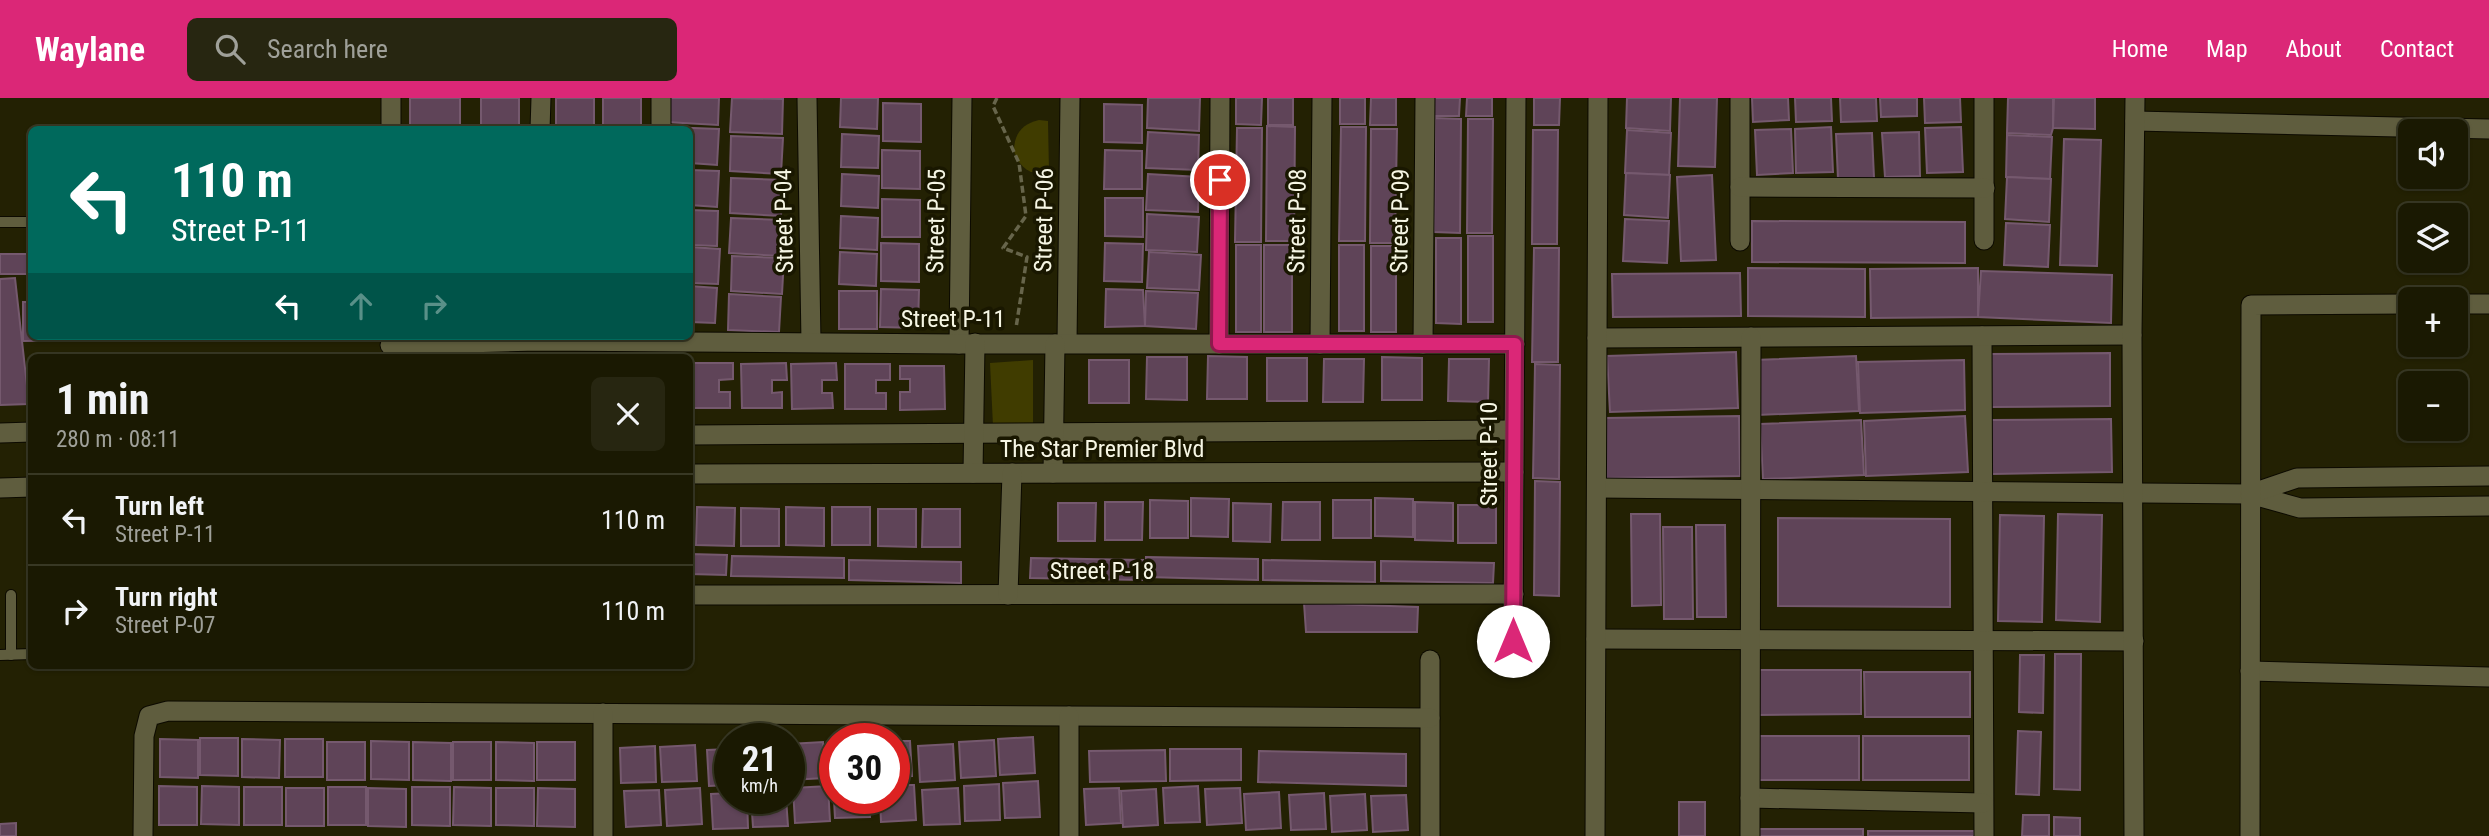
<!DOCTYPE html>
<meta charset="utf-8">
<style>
body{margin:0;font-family:"Roboto Condensed",sans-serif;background:#272611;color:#f1f3f6;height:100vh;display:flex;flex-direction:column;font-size:26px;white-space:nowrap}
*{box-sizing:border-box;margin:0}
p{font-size:23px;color:#9fa099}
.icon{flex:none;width:38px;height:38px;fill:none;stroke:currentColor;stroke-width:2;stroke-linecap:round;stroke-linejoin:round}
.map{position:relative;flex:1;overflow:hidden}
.panel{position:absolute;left:28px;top:256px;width:665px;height:315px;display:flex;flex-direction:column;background:#1a1902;border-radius:10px;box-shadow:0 2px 5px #0004,0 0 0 2px #383824}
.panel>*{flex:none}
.guide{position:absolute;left:28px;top:28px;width:665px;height:214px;border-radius:10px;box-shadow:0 2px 5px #0004,0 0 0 2px #383824;background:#00695c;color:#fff;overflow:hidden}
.controls{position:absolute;left:2398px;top:21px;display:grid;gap:14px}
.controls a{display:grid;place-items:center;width:70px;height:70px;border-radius:10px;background:#1a1902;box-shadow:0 2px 5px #0004,0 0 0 2px #383824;font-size:35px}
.speed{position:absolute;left:714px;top:625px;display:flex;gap:14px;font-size:35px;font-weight:700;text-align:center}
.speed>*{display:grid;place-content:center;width:91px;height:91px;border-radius:50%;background:#1a1902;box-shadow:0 2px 5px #0004,0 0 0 2px #383824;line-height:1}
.speed small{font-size:18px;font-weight:400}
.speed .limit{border:10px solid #d22;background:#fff;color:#111}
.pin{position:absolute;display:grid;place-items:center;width:60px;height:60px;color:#fff;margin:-30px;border:4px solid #fff;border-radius:50%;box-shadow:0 2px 7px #0007}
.me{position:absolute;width:77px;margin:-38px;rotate:0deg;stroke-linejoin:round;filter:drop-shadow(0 0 5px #0008)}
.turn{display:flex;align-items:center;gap:24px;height:147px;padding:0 28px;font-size:32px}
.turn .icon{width:91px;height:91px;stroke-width:2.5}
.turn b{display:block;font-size:49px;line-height:60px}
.lanes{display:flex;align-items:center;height:66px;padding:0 28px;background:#0003;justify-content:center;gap:35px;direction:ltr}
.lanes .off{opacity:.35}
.round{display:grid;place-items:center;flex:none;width:74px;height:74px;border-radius:10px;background:#272611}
.head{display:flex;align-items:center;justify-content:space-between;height:119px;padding:0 28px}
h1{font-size:42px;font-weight:700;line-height:52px}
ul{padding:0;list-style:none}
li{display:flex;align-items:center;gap:21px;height:91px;padding:0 28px;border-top:2px solid #383824}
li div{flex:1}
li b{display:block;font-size:26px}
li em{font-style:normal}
header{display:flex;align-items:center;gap:42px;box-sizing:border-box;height:98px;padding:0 35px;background:#db2777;color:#fff}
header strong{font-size:33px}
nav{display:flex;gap:38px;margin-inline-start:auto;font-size:24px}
.search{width:490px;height:63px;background:#272611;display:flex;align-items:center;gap:18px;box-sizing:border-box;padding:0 24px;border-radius:10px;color:#9fa099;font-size:26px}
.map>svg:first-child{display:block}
</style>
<header>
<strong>Waylane</strong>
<div class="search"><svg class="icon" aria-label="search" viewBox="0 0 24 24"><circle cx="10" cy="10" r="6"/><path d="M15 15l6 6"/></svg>Search here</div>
<nav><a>Home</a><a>Map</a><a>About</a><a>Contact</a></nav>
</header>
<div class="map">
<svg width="2489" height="738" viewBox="0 0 2489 738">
<rect width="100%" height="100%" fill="#232103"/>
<g fill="#403c00">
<path d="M1039 22 1048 23 1049 75C1031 78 1019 70 1014 53 1014 36 1022 26 1039 22Z"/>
<polygon points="1033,262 1033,329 993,328 990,265"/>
</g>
<g fill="#5f4458" stroke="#75596e" stroke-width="2">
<rect x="410" y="0" width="50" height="32"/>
<rect x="481" y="0" width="38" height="32"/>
<rect x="556" y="0" width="38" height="32"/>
<rect x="603" y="0" width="38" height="32"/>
<polygon points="667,0 719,0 718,27 666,24"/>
<polygon points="732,0 783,1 782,36 730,34"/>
<polygon points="841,0 878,0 877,31 840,29"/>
<polygon points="1148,0 1200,0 1199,33 1147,30"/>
<polygon points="1236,0 1262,0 1261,27 1236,26"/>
<rect x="1268" y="0" width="25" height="27"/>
<rect x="1340" y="0" width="25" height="26"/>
<polygon points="1371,0 1396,0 1396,27 1370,27"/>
<polygon points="1434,0 1460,0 1459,18 1434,18"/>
<polygon points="1467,0 1492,0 1492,18 1466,18"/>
<polygon points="1534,0 1560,0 1559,27 1534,27"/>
<polygon points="1627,0 1671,0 1670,33 1626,30"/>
<polygon points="1680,0 1717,0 1715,69 1678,68"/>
<polygon points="1752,0 1788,0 1789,22 1753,24"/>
<polygon points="1795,0 1831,0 1832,23 1796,24"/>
<polygon points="1840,0 1876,0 1877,23 1841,24"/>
<polygon points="1880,0 1917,0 1917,18 1881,19"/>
<polygon points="1924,0 1960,0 1961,24 1925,25"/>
<polygon points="2008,0 2053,0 2053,30 2051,37 2007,35"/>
<polygon points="2054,0 2095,0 2095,31 2053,30"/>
<polygon points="883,5 921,6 921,44 883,43"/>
<polygon points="1104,6 1142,7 1142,45 1104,44"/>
<polygon points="1435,20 1461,21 1460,135 1434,134"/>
<polygon points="1468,21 1493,21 1492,135 1467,135"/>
<polygon points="1267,28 1295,29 1294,143 1266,143"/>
<polygon points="667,29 719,31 717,67 690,65 690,32 667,32"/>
<polygon points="1341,29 1366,29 1365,143 1339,143"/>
<polygon points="1831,29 1833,74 1796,75 1795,31"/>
<polygon points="1961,29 1963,74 1927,75 1925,30"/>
<polygon points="1237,30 1262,30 1261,144 1235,144"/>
<polygon points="1371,31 1397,31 1395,145 1370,145"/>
<polygon points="1791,31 1793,75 1757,77 1755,32"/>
<polygon points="1533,32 1558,32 1557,146 1532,146"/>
<polygon points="1627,32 1671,35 1669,77 1625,75"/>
<polygon points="1148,34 1199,37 1198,72 1146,70"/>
<polygon points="1919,34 1920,78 1885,79 1882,35"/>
<polygon points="1872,35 1874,80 1838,81 1836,36"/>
<polygon points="842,36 879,38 878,70 841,69"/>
<polygon points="2007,37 2052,39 2050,81 2006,79"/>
<polygon points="731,38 783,40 781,76 730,73"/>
<polygon points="2064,41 2101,42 2097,168 2060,167"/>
<polygon points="882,52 920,53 920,91 882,90"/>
<polygon points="1105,52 1142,53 1142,91 1104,91"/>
<polygon points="690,72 719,73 717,109 690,107"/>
<polygon points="1626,75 1670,77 1668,120 1624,117"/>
<polygon points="842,76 879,78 878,110 841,108"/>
<polygon points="1148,76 1199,79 1198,114 1146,112"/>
<polygon points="1712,77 1716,162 1681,163 1677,79"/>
<polygon points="2007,79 2051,81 2049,124 2005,121"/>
<polygon points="731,80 783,82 781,118 730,115"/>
<polygon points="1105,100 1143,100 1143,139 1105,138"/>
<polygon points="882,101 920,102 920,139 882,139"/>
<polygon points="690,112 718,113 717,148 690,147"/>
<polygon points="1147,116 1199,119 1197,154 1146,152"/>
<polygon points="841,118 878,120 877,152 840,150"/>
<polygon points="731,120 782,122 781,158 729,155"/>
<polygon points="1625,121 1669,123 1667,165 1623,163"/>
<polygon points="1752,123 1965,124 1965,165 1752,164"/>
<polygon points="2006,125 2050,127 2048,169 2004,167"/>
<rect x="1468" y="138" width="25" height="86"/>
<polygon points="1436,140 1461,140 1461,226 1436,225"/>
<polygon points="881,145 919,146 919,184 881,183"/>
<polygon points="1105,145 1143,146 1142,184 1104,183"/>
<rect x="1236" y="147" width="25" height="87"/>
<rect x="1264" y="147" width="28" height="87"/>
<rect x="1339" y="147" width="25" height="86"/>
<rect x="1371" y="148" width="25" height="86"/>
<polygon points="690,149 720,151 718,186 690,185"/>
<polygon points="1534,150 1559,150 1558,264 1532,264"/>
<polygon points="840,154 877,156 876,188 839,186"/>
<polygon points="1149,154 1201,157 1199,192 1147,190"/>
<rect x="0" y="156" width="32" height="20"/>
<polygon points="732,158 784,160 782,196 731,193"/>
<polygon points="1748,170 1865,171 1865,219 1748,218"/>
<polygon points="1978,170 1978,219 1871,220 1870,171"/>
<polygon points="1981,173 2112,177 2111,225 1978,219"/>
<polygon points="1740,175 1741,218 1613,219 1612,176"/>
<polygon points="15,180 29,306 0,307 0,181"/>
<polygon points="690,188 717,190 715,225 690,224"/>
<polygon points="881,191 919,192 918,230 880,229"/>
<polygon points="1106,191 1143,192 1145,228 1105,229"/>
<rect x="839" y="193" width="38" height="38"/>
<polygon points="1146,193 1198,195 1196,231 1145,228"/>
<polygon points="729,196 781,199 779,234 728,232"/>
<polygon points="23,204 32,204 32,238 130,238 130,242 23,243"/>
<polygon points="132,238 245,238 246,241 132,242"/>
<rect x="249" y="238" width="115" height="4"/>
<polygon points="1736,254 1738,310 1610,314 1607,258"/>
<polygon points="2110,255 2110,308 1990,309 1990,256"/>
<polygon points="1208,258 1247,259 1247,301 1207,301"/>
<polygon points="1856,258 1859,313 1757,317 1755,262"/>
<polygon points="1147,259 1187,259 1187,302 1146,301"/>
<polygon points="1382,259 1422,260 1422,302 1382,302"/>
<rect x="1267" y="260" width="40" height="43"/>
<polygon points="1324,261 1364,261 1363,304 1323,304"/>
<polygon points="1449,261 1489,261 1488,304 1448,303"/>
<rect x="1089" y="262" width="40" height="43"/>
<polygon points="1964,262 1965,312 1860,315 1858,264"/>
<polygon points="690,265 733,265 733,281 719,282 719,294 730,294 730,310 690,310"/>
<polygon points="786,265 787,282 772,282 772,295 782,294 782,310 742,310 741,266"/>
<polygon points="836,265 837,282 822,282 822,295 832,295 833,310 792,311 791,266"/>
<polygon points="845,266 890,266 890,282 876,282 876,295 886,295 886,311 845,311"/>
<polygon points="1535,266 1560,267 1559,381 1533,380"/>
<polygon points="900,268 944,268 945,311 900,312 900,294 910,294 910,281 900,281"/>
<polygon points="1739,318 1740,378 1606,380 1605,320"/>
<polygon points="1965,318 1968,374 1866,378 1864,323"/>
<polygon points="2111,321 2112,374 1992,376 1991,322"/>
<polygon points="1861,322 1864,377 1763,381 1760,326"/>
<polygon points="1535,383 1560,384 1559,498 1534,497"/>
<polygon points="1191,400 1229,401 1228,439 1191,438"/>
<polygon points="1375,400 1413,401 1413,439 1375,438"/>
<polygon points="1150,402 1188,403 1188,440 1150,440"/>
<rect x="1333" y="402" width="38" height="38"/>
<polygon points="1105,404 1143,404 1142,442 1105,442"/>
<polygon points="1283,404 1320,404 1320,442 1282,442"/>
<polygon points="1415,404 1453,405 1453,443 1415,442"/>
<polygon points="1058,405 1096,405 1095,443 1058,443"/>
<polygon points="1233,405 1271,406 1270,444 1233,443"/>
<rect x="1458" y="407" width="38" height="38"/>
<polygon points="697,409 735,410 734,448 696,447"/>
<polygon points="786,409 824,410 824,448 786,447"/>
<rect x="832" y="409" width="38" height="38"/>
<polygon points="741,410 779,411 779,448 741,448"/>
<polygon points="878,411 916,411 916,449 878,448"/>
<polygon points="923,411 960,411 960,449 922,449"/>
<polygon points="1631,416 1660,416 1661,507 1632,508"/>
<polygon points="2058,416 2102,417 2100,524 2056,522"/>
<polygon points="2000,417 2044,418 2042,524 1998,523"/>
<polygon points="1778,420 1950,421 1950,509 1778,508"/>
<polygon points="1696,427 1725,427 1726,519 1697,519"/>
<polygon points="1663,429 1692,429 1693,521 1664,521"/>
<polygon points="690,456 727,457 726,477 690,476"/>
<polygon points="732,458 844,460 844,480 731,478"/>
<polygon points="1146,459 1258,461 1258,482 1146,479"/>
<polygon points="1031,460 1143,462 1142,482 1030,480"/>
<polygon points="849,462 961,464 961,485 849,482"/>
<polygon points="1263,462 1375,464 1375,484 1263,482"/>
<polygon points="1381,463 1494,465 1493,485 1381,483"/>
<polygon points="1304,505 1418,509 1417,534 1306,534"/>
<polygon points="2055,556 2081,556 2080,692 2054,691"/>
<polygon points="2020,557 2044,557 2043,615 2019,614"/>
<polygon points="1755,572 1861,572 1861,616 1756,617"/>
<polygon points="1864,574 1970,574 1970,619 1865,619"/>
<polygon points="2018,633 2041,634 2039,697 2016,696"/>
<rect x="1753" y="638" width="106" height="44"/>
<rect x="1863" y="638" width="106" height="44"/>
<polygon points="864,639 835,640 835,676 831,676 829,641"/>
<polygon points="1033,639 1035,675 1000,677 998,641"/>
<polygon points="200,640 238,640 238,678 200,677"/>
<polygon points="160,641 198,642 198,680 160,679"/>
<polygon points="242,641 280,642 279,680 242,679"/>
<rect x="285" y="641" width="38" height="38"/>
<polygon points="994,642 996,678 961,680 959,644"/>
<polygon points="371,643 409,644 409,682 371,681"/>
<polygon points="894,643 910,643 912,678 894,679"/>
<rect x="327" y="644" width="38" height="38"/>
<polygon points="413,644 451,645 451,683 413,682"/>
<rect x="453" y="644" width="38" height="38"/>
<polygon points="496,644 534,645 534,683 496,682"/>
<rect x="537" y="644" width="38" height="38"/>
<polygon points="823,644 825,680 790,682 789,646"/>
<polygon points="953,646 955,682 920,684 918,648"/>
<polygon points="695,647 697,683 662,684 660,649"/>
<polygon points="655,648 656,684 621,685 620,650"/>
<polygon points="730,651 730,687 709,688 707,652"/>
<polygon points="1170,651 1241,651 1241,682 1170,683"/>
<polygon points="1165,652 1166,683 1090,684 1089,653"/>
<polygon points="1259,653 1406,656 1406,688 1258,684"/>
<polygon points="1038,683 1040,719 1005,720 1003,685"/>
<polygon points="833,684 835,700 869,700 870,719 835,720"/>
<polygon points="999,686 1000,722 965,723 964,688"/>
<polygon points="894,687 914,687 916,722 881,724 880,700 894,700"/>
<polygon points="159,688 197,689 197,727 159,727"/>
<polygon points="202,688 239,689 239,727 201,726"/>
<polygon points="828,688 830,723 795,725 793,690"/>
<polygon points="1198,688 1200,724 1165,725 1163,690"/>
<rect x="244" y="689" width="38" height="38"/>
<rect x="328" y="689" width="38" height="38"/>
<polygon points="412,689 450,689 450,728 412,727"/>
<polygon points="454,689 491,690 491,728 453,727"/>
<rect x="286" y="690" width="38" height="38"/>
<polygon points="368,690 406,691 406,729 368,728"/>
<polygon points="496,690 534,690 534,728 496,727"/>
<polygon points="538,690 575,691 575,729 537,728"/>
<polygon points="700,690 702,726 667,728 665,692"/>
<polygon points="958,690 960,726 924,727 922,692"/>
<polygon points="1119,690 1121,725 1086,727 1084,691"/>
<polygon points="1240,690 1242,725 1207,727 1205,691"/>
<polygon points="1156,691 1158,727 1123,729 1121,693"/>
<polygon points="659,692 661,727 626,729 624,693"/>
<polygon points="1279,694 1281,730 1246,732 1244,696"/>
<polygon points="730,695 730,700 747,700 748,730 713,731 711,696"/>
<polygon points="1324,695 1326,731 1291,732 1289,697"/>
<polygon points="1365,696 1367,732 1332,734 1330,698"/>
<polygon points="1406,697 1408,732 1373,734 1371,698"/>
<polygon points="751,700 786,700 788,728 753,729"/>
<rect x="1679" y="704" width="26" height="34"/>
<polygon points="2023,717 2049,717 2049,738 2022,738"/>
<polygon points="2054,719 2080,720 2080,738 2054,738"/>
<polygon points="16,725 16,738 0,738 0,726"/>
<rect x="1758" y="731" width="105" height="7"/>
<rect x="1868" y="733" width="106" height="5"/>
</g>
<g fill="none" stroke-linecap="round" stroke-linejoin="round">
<g stroke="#0c0a00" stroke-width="12">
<g id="service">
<polyline points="0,124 32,124"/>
<polyline points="11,497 11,557"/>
<polyline points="0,557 32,556"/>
</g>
</g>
<g stroke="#0c0a00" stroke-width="21">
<g id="minor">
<polyline points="807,0 811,244"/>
<polyline points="1740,0 1740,143"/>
<polyline points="1984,0 1984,142"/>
<polyline points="2135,23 2489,31"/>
<polyline points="391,32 391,0"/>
<polyline points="540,32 541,0"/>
<polyline points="661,32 661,0"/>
<polyline points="1740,89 1985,90"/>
<polyline points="2455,206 2489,206"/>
<polyline points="1982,238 1984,738"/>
<polyline points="1597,240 2132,237"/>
<polyline points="1067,245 1070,0"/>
<polyline points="959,246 962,0"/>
<polyline points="1219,246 1220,0"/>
<polyline points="1320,246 1322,0"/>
<polyline points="1423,246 1425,0"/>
<polyline points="390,247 537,243 959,246 1515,246"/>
<polyline points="0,335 32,334"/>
<polyline points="690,337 1513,332"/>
<polyline points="973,375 975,245"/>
<polyline points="1053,375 1055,246"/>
<polyline points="690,376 1514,374"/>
<polyline points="0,390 32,389"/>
<polyline points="1597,390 2250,396 2300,410 2489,408"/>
<polyline points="2250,396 2297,380 2489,378"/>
<polyline points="690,497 1514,496"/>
<polyline points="1008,497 1012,375"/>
<polyline points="1596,541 2134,543"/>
<polyline points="1513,543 1516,0"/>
<polyline points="1430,562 1430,738"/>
<polyline points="2250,573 2489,579"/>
<polyline points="1750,700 1983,705"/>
<polyline points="143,738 144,638 149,618 168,613 1430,620"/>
<polyline points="603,738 603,615"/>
<polyline points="1069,738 1069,618"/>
<polyline points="1595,738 1598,0"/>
<polyline points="1750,738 1751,239"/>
<polyline points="2134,738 2132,237 2135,0"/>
<polyline points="2250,738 2251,207 2410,206"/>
</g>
</g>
<polyline stroke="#67654b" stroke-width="3.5" stroke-dasharray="7 3.5" stroke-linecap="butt" points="997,0 993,8 1019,65 1026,118 1003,150 1027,159 1016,230"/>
<use href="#service" stroke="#5f5d3e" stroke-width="10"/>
<use href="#minor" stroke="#5f5d3e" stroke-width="19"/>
</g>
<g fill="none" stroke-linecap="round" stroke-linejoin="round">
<g stroke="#8e194d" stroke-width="18">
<polyline id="route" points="1220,82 1219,246 1515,246 1513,543"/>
</g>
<use href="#route" stroke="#db2777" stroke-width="12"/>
</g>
<g text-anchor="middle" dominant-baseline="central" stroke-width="7" stroke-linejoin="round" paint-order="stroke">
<g font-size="24" fill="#f6f6e4" stroke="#191700">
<text transform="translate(1044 122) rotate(-89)">Street P-06</text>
<text transform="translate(784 123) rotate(-91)">Street P-04</text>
<text transform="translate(936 123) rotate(-89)">Street P-05</text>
<text transform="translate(1297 123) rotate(-89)">Street P-08</text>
<text transform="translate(1400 123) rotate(-89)">Street P-09</text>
<text x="953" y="221">Street P-11</text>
<text x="1102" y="351">The Star Premier Blvd</text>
<text transform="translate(1489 356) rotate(-90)">Street P-10</text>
<text x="1102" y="473">Street P-18</text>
</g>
</g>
</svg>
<div class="controls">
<a><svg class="icon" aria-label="sound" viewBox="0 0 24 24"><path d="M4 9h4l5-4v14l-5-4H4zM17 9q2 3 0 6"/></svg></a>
<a><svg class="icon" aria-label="layers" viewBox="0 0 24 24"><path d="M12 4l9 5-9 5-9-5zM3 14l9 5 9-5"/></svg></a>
<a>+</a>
<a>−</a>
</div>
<div class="speed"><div>21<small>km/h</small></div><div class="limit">30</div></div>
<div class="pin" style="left:1220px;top:82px;background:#d93025"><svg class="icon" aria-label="arrive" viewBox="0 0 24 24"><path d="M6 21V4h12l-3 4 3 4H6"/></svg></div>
<svg class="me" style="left:1513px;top:543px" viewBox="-20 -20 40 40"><circle r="19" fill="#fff"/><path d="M0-13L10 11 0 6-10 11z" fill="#db2777"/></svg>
<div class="guide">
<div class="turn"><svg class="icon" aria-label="left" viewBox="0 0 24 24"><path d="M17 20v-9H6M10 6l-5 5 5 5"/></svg><div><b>110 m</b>Street P-11</div></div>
<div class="lanes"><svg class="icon" aria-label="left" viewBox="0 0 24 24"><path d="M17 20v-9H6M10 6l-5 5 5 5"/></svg><svg class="icon off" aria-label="ahead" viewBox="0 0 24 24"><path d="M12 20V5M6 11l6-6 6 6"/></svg><svg class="icon off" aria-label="right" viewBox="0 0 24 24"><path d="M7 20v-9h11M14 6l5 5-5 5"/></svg></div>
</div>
<section class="panel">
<div class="head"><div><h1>1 min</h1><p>280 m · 08:11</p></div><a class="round"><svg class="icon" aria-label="close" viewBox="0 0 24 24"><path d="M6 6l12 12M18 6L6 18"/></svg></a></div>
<ul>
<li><svg class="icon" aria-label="left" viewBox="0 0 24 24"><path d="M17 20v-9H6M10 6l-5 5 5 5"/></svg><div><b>Turn left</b><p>Street P-11</p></div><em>110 m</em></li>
<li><svg class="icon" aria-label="right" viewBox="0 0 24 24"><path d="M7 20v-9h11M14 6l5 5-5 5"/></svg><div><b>Turn right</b><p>Street P-07</p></div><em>110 m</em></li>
</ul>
</section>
</div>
